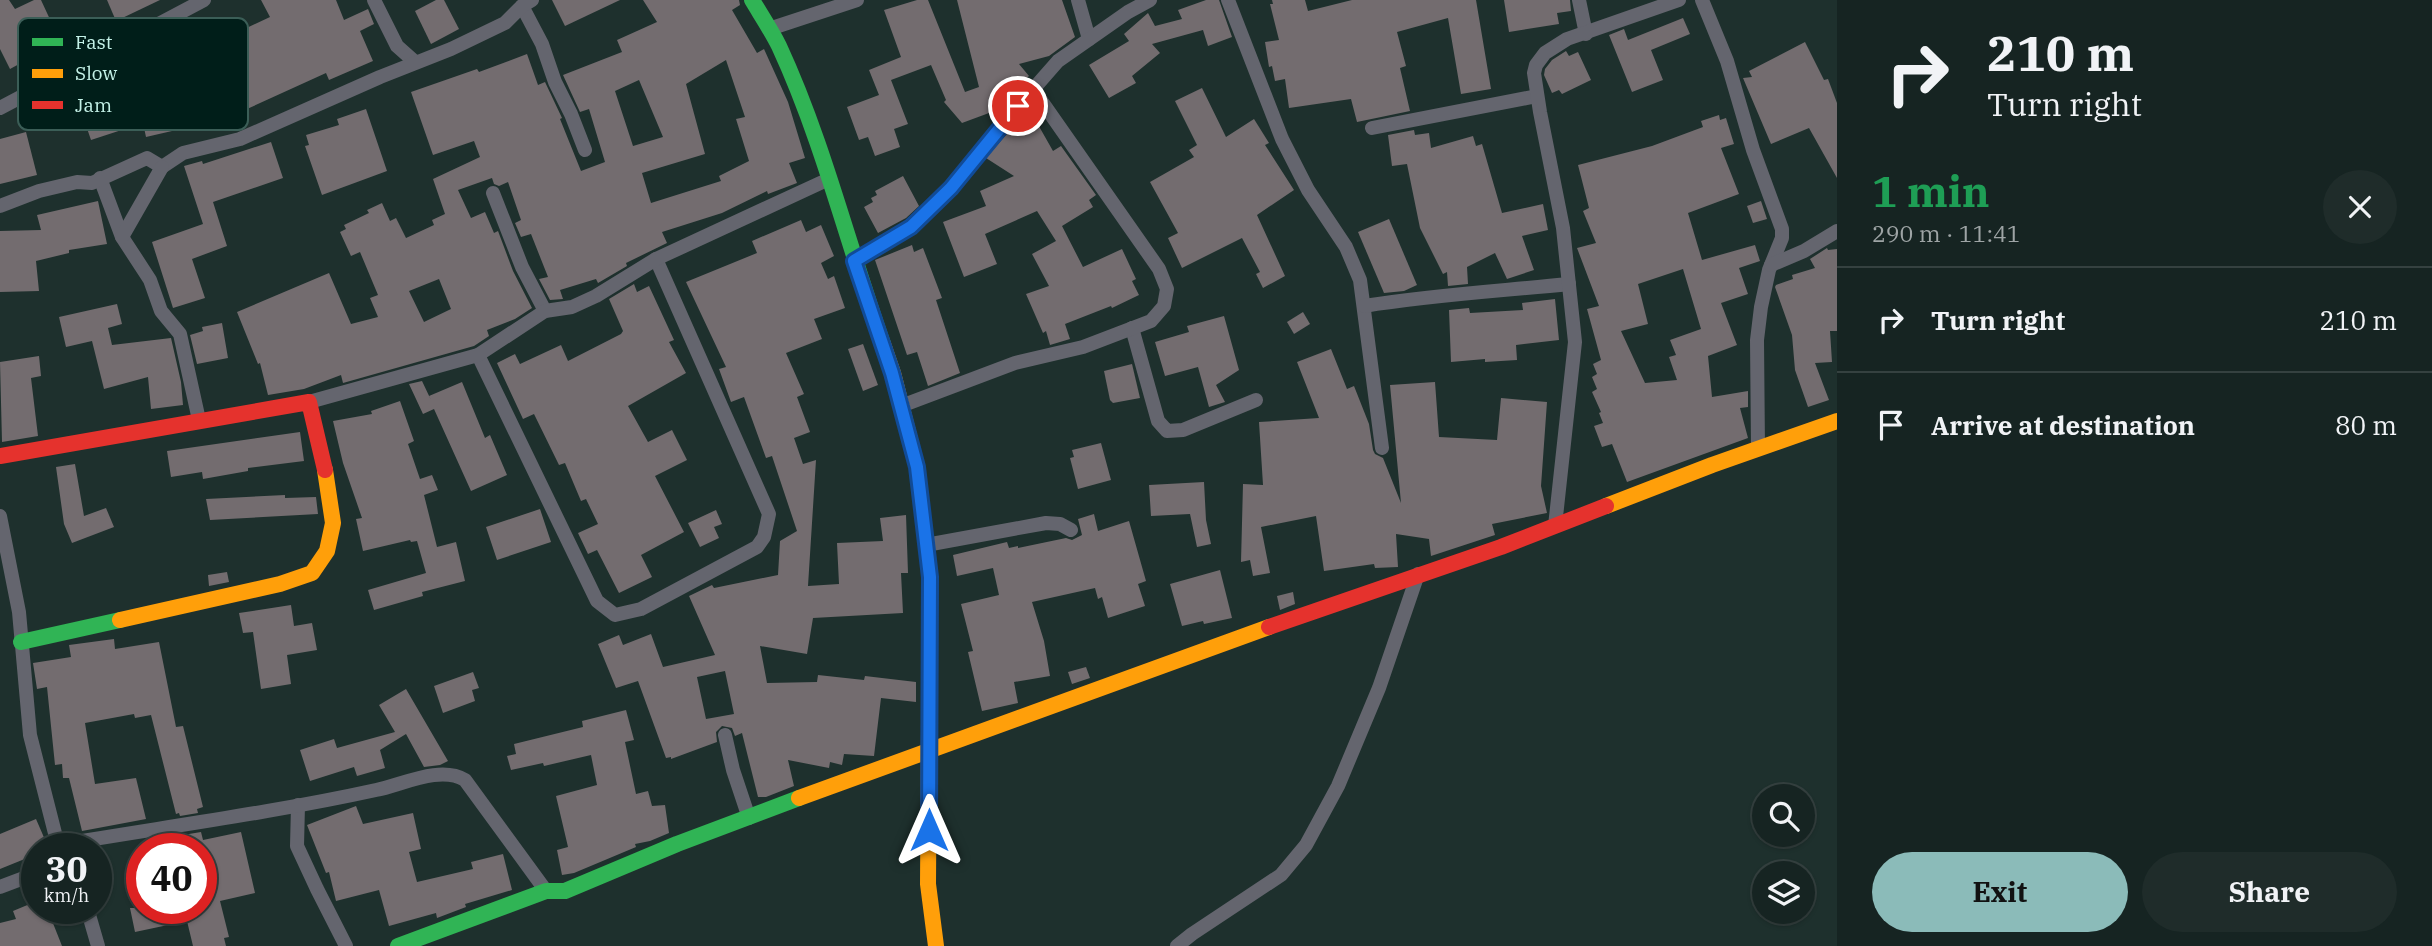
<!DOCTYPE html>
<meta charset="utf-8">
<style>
body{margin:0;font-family:"IBM Plex Serif",serif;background:#1f2c2a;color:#f1f3f6;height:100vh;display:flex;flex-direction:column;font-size:26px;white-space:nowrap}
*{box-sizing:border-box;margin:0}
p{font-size:23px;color:#9ea4a5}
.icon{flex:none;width:38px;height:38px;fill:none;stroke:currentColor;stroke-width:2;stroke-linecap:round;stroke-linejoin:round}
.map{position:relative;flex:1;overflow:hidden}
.sheet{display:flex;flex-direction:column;background:#162422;width:595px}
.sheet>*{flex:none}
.guide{background:#162422;color:#f1f3f6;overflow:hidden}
.buttons{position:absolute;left:1752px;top:784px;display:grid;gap:14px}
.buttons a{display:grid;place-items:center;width:63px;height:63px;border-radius:50%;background:#162422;box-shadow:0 2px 5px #0004,0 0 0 2px #354140;font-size:35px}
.speed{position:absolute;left:21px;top:833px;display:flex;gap:14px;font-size:35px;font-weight:700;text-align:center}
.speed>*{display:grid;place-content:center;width:91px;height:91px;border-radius:50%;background:#162422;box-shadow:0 2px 5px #0004,0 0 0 2px #354140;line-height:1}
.speed small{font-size:18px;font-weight:400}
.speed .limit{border:10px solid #d22;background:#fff;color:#111}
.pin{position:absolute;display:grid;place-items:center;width:60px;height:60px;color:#fff;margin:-30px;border:4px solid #fff;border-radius:50%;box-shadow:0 2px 7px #0007}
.me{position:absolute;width:77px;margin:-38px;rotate:0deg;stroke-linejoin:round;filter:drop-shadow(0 0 5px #0008)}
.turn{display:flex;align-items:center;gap:24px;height:147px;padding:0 35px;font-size:32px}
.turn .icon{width:91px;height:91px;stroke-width:2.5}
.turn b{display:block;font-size:49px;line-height:60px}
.round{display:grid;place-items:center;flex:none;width:74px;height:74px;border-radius:37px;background:#1f2c2a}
.head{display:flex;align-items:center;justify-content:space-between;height:119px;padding:0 35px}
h1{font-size:42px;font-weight:700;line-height:52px;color:#1e9e55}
.primary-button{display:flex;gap:14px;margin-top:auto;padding:14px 35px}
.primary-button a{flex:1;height:80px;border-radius:42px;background:#8bbbb9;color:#111;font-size:28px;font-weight:700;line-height:80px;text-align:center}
.primary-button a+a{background:#1f2c2a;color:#f1f3f6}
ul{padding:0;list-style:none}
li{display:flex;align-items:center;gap:21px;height:105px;padding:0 35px;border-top:2px solid #354140}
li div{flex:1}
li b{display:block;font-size:26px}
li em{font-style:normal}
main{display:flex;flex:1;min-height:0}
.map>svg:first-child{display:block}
</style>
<main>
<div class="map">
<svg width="1837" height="946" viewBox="0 0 1837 946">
<rect width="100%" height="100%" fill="#1e302d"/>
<g fill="#736c6f" fill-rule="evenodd">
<polygon points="0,0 9,0 15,9 34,0 41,0 60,41 31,55 32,57 10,69 0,49"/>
<polygon points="107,0 160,0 116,21"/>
<polygon points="261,0 336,0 344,20 368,9 374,24 360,31 373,61 329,80 326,73 247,109 217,42 270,17"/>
<polygon points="436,0 444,0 459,29 431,44 415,11"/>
<polygon points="552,0 620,0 565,26"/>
<path d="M643 0H739L740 5 732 10 757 53 764 49 788 102 805 158 789 163 797 183 768 194 767 191 722 213 662 232 667 243 626 263 627 266 598 283 596 279 560 290 563 299 550 300 539 279 548 277 531 234 521 237 515 223 521 220 508 182 499 186 494 184 492 178 458 190 471 218 485 212 494 233 498 231 513 271 532 308 515 319 487 330 489 336 474 346 343 383 341 375 304 389 268 395 260 363 258 364 237 312 329 273 351 324 378 317 370 298 378 295 360 252 351 256 340 232 346 229 344 225 369 213 367 210 382 203 390 221 396 218 406 238 434 225 432 220 445 214 433 179 480 157 474 141 433 155 411 92 477 69 479 72 527 54 538 85 545 82 562 118 560 119 581 171 605 162 589 109 580 112 563 75 622 52 617 40 657 22ZM726 60 745 117 736 119 749 161 719 176 721 181 651 203 642 173 705 154 686 84ZM639 80 663 137 633 146 615 91ZM439 279 451 309 424 322 409 291Z"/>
<polygon points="917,0 928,0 965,92 979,87 957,0 1062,0 1075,37 1049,56 1019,64 1029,76 1002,98 1007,104 993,121 989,113 962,123 944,102 946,100 931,65 891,80 908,124 894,129 900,147 875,156 868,137 859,140 847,107 879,95 869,70 901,57 884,10"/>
<polygon points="1206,0 1219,0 1232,37 1208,46 1203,30 1152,44 1160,53 1132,76 1136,83 1109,98 1089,65 1129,41 1124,34 1148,13 1155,26 1182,19 1178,10"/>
<polygon points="1272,0 1305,0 1308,11 1352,0 1476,0 1491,89 1461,94 1448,18 1397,32 1406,66 1400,68 1410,111 1357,122 1351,99 1289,108 1285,79 1275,81 1272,66 1269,67 1265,42 1279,40 1270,4 1273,4"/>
<polygon points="1504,0 1570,0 1571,11 1557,13 1559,24 1509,32"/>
<polygon points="1683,18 1690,34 1651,50 1663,80 1632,92 1609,35 1624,29 1628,40"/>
<polygon points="1805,42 1824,80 1828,79 1837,103 1837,178 1809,128 1771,144 1743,78 1752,77 1749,71"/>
<polygon points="1566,51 1569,56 1578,52 1591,80 1562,94 1559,90 1552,93 1544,75 1545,69 1552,60"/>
<polygon points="137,60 141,69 168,65 185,128 146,137 143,123 91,140 78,102 128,85 120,68"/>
<polygon points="1202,88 1226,137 1254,119 1269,143 1265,145 1294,190 1257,215 1285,276 1263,288 1256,274 1260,272 1242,238 1182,268 1168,238 1178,233 1150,182 1194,157 1189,150 1197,145 1175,101"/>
<polygon points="366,109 387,171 322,195 305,146 309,145 306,135 339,125 337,119"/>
<path d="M1719 115 1720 120 1726 118 1734 144 1721 148 1739 194 1688 213 1702 260 1755 245 1760 261 1739 268 1748 294 1721 303 1737 345 1708 356 1712 397 1748 391V407L1740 408 1748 438 1627 482 1612 444 1602 447 1594 426 1603 423 1599 413 1601 412 1592 392 1597 389 1592 377 1597 374 1593 364 1601 360 1587 309 1599 306 1577 248 1596 243 1583 211 1589 208 1578 165 1652 146 1703 127 1701 121ZM1683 269 1701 329 1670 340 1676 355 1669 357 1677 380 1645 383 1621 331 1648 324 1638 284Z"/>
<polygon points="1020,119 1026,126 1036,121 1053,151 1061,146 1096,195 1089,200 1093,207 1062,226 1083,267 1122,249 1136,279 1132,281 1139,295 1112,308 1111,306 1065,324 1070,339 1050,345 1046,331 1043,333 1026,294 1049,286 1032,254 1056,241 1037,211 985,234 997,264 964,277 943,222 986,206 980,191 1014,176 986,158"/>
<polygon points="1414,130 1415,135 1429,133 1431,148 1473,136 1476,146 1482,144 1502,213 1543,204 1548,230 1522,236 1534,270 1507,279 1495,253 1467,267 1468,284 1448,286 1447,272 1443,274 1420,228 1407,164 1392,166 1388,135"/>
<polygon points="26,132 37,175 0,184 0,139"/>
<polygon points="271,142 283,178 213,202 227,246 192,259 205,298 173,308 152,242 203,224 184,166 202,161 203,164"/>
<polygon points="903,176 919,206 906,218 878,233 864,207 873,202 871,198 877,195 875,191"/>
<polygon points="98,201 107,244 69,250 69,253 36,261 39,291 0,292 0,231 41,230 37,215"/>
<polygon points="1761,201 1767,219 1753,223 1747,206"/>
<polygon points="1389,219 1417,285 1404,291 1384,293 1358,232"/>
<path d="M801 220 806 232 821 225 834 256 821 263 828 279 834 276 845 308 814 319 822 339 786 353 804 394 797 397 810 432 794 438 803 464 816 460 808 586 839 584 837 543 883 541 880 518 906 515 908 573H901L903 613 813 618 807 654 760 646 767 683 817 682 818 675 864 680 865 676 916 682V702L881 698 874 756 844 754 842 765 830 762 829 768 788 760 794 786 766 797H758L742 733 735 736 732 728 722 726 716 732 717 742 671 759V757L666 758 638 681 616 688 598 644 619 635 623 645 651 634 663 667 715 655 689 596 712 585 714 588 778 575 780 541 797 531 772 456 766 458 744 397 731 402 719 369 726 367 686 282 757 253 752 241ZM725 671 734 714 706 719 697 677Z"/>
<polygon points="912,245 914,252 923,248 942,298 936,300 960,373 928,386 917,352 907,355 875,260"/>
<polygon points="1827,248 1828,250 1837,249 1837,331 1830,331 1832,362 1815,363 1829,400 1808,407 1795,370 1792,335 1775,287 1776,285 1793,279 1792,275 1815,268 1810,259"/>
<polygon points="634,284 637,292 649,286 674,340 669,342 686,373 628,406 648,442 672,430 687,460 655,476 684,532 641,555 652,577 619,593 597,550 588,554 578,533 598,524 586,499 581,501 565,463 559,465 534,414 523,419 497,363 515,354 520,364 561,345 568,361 621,334 623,331 609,299"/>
<polygon points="1555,299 1559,340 1516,345 1517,360 1485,362 1485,359 1451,362 1449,310 1469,308 1470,313 1523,310 1522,303"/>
<polygon points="117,304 122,324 108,328 112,345 171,338 181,382 183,405 151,409 148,377 104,389 92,341 66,347 59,317"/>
<polygon points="1303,312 1310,324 1294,334 1287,322"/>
<polygon points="1224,316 1239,370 1216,385 1225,402 1209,407 1198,367 1165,376 1155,342 1189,332 1187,326"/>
<polygon points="222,323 228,358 197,364 190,335 203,331 202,327"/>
<polygon points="863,344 878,385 863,391 848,349"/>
<polygon points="1331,349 1347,389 1354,386 1369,424 1373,450 1375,454 1383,458 1401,503 1390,385 1435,382 1439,437 1497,440 1501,398 1547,402 1541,486 1547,513 1492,524 1495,535 1431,556 1429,539 1396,534 1398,567 1375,568 1374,564 1324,571 1316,516 1261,527 1270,573 1253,576 1250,560 1241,562 1243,484 1263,485 1259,422 1319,418 1297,362"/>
<polygon points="39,356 41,376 31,378 38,436 2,442 0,362"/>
<polygon points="1132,364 1140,398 1113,403 1110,400 1104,371"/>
<polygon points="422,381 431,400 429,396 462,382 485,438 490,435 507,475 471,491 434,409 423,414 409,384"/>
<polygon points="400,401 414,441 408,444 420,479 432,475 438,490 424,495 437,547 456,542 465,581 422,592 423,596 374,610 368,590 426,573 417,541 411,542 410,540 363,551 356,519 362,518 343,463 333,421 372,414 371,411"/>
<polygon points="300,432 304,461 248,468 248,471 203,479 202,472 171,477 167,451"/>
<polygon points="1101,443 1111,480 1078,489 1070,458 1074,457 1072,450"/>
<polygon points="75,464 84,516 106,508 114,527 72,543 64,524 56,467"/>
<polygon points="1204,482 1206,520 1211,544 1197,547 1190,514 1151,516 1149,485"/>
<polygon points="285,495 285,498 316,497 318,514 210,520 206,499"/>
<polygon points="540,509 551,542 497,560 486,527"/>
<polygon points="716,510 722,524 714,527 719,538 700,547 688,523"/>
<polygon points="1094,514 1098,531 1129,521 1146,581 1138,584 1145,606 1108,618 1102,597 1098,599 1095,588 1032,602 1044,641 1050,676 1014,682 1018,703 982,711 968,652 973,651 961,604 999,595 993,568 957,576 953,555 1007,542 1009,548 1018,546 1018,548 1066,538 1072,540 1082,535 1078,519"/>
<polygon points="1220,570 1232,618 1204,624 1203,621 1182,626 1170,584"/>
<polygon points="227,572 229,582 209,586 208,575"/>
<polygon points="1293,592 1295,604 1280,610 1277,596"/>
<polygon points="291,605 294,626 312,623 317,650 287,655 291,684 261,689 253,632 243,633 239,613"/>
<polygon points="114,639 115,649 159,642 176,727 183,726 203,807 197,809 198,813 180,816 179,813 176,814 151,715 135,718 134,714 85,723 95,784 136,778 146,819 82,831 69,778 63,778 62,764 55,765 47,687 37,689 33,663 71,657 69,645"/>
<polygon points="1086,667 1090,678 1072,684 1068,672"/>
<polygon points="473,672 479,688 472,690 475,701 443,713 434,686"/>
<polygon points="406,689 448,761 440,765 424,767 406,734 380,750 385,768 357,776 354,767 310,781 300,750 334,739 337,748 395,732 379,705"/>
<polygon points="626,710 634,740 625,742 636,794 648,791 652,806 665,805 669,833 650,841 635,844 636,847 574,873 562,875 557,850 568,847 556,796 597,785 591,755 544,766 543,763 511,770 507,756 516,754 514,744 583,727 582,721"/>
<polygon points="356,806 363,824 413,813 421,849 409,852 417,882 473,869 471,862 503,854 512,890 465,904 466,907 437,918 436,913 389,926 379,890 336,901 329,872 326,873 307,825"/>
<polygon points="36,819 49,849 37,849 37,854 0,869 0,834"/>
<polygon points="201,832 203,840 241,832 255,893 220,901 229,937 224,938 226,946 193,946 187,921 135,932 130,908 201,908 201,849 186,849 183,835"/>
<polygon points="37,901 37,908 47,908 62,946 0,946 0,923 16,919 13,911"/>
</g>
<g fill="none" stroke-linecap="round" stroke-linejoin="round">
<g stroke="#64656e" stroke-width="14">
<polyline points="374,0 397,46 415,62"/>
<polyline points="1078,0 1089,39"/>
<polyline points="1228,0 1282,139 1308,190 1346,247 1360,280 1382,448"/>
<polyline points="1579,0 1586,34"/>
<polyline points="1702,0 1727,61 1753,150 1782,229 1782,238 1769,270 1761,307 1757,340 1758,449"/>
<polyline points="522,6 542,44 555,82 571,114 585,150"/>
<polyline points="769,29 857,0"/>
<polyline points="0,108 204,0"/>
<polyline points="1372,128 1537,96"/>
<polyline points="100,178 122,237 150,280 161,311 180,334 199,420"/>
<polyline points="493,193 522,267 545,311"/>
<polyline points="0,206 39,191 77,182 92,183 147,158 162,167 183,153 240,139 380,77 451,49 505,23 522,6 532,0"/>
<polyline points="122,237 162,167"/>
<polyline points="854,261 911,227 951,188 987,142 1058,61 1128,12 1150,0"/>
<polyline points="1771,265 1804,251 1837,231"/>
<path d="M1364 306C1432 295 1500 291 1569 284"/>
<polyline points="1132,328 1158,421 1167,431 1183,430 1256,400"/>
<polyline points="478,355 597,601 615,615 641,609 757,547 764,537 769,514 656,259"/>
<polyline points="309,402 478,355 545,311 572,307 596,296 656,259 829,179"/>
<polyline points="901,406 1015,363 1083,347 1151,321 1164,306 1167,289 1159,269 1033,89"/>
<polyline points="0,516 19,612 30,735 59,849"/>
<polyline points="1555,526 1575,342 1563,228 1540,112 1534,73 1536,65 1545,53 1567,39 1679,0"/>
<polyline points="926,545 1046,523 1060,524 1071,530"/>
<polyline points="725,735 733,770 749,818"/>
<polyline points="298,805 297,846 317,889 346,946"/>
<path d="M58 845C164 827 271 813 376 790 402 785 440 765 465 780L546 891"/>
<polyline points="0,887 37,873"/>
<polyline points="87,908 98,946"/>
<polyline points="1177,946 1192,934 1281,875 1306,845 1338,786 1379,688 1418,574"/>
</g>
<g stroke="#30b455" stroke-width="16">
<path d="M752 0C761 15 771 30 779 46 823 141 848 245 883 344"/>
<polyline points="21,642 120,620"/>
<polyline points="398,946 546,891 565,891 677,844 799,798"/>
</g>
<g stroke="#ff9f0a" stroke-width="16">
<polyline points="883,344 893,373 917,467 930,577 928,884 936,946"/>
<polyline points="1606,506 1712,465 1837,421"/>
<polyline points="120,620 280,584 312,573 327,551 333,523 325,470"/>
<polyline points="799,798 1269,627"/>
</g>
<g stroke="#e5322d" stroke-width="16">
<polyline points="0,456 309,402 325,470"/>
<polyline points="1269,627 1501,547 1606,506"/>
</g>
</g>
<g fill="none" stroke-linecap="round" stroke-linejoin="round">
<g stroke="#114b97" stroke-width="18">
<polyline id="route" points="929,830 930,577 917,467 892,373 854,261 911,227 951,188 1018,106"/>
</g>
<use href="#route" stroke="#1a73e8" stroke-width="12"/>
</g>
<rect x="18" y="18" width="230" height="112" rx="10" fill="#001e19" stroke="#3b5e57" stroke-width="2"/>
<rect x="32" y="38" width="31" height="8" fill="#30b455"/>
<rect x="32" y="69" width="31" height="9" fill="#ff9f0a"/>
<rect x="32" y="101" width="31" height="8" fill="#e5322d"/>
<g font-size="19" fill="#c4f2e8">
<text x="75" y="49">Fast</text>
<text x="75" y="80">Slow</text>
<text x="75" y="112">Jam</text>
</g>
</svg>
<div class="buttons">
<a><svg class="icon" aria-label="search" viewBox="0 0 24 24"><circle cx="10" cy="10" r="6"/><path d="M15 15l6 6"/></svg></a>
<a><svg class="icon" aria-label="layers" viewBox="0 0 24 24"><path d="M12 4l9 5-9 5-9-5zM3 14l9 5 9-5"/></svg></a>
</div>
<div class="speed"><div>30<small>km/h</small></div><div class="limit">40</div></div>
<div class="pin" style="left:1018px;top:106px;background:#d93025"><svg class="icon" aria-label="arrive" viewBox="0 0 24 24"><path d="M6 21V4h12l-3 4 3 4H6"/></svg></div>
<svg class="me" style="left:929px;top:830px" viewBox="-20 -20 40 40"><path d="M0-17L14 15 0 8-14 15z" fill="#1a73e8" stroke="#fff" stroke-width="4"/></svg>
</div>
<section class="sheet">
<div class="guide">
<div class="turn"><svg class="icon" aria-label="right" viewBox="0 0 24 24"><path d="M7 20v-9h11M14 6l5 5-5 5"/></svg><div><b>210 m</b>Turn right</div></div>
</div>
<div class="head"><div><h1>1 min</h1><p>290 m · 11:41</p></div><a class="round"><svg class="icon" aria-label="close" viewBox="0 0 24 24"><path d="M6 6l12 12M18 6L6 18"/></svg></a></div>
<ul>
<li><svg class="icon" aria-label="right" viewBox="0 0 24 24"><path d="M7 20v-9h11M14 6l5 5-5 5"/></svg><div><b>Turn right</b></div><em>210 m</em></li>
<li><svg class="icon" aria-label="arrive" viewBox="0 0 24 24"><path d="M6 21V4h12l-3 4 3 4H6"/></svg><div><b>Arrive at destination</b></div><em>80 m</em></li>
</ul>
<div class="primary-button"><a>Exit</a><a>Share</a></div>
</section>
</main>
